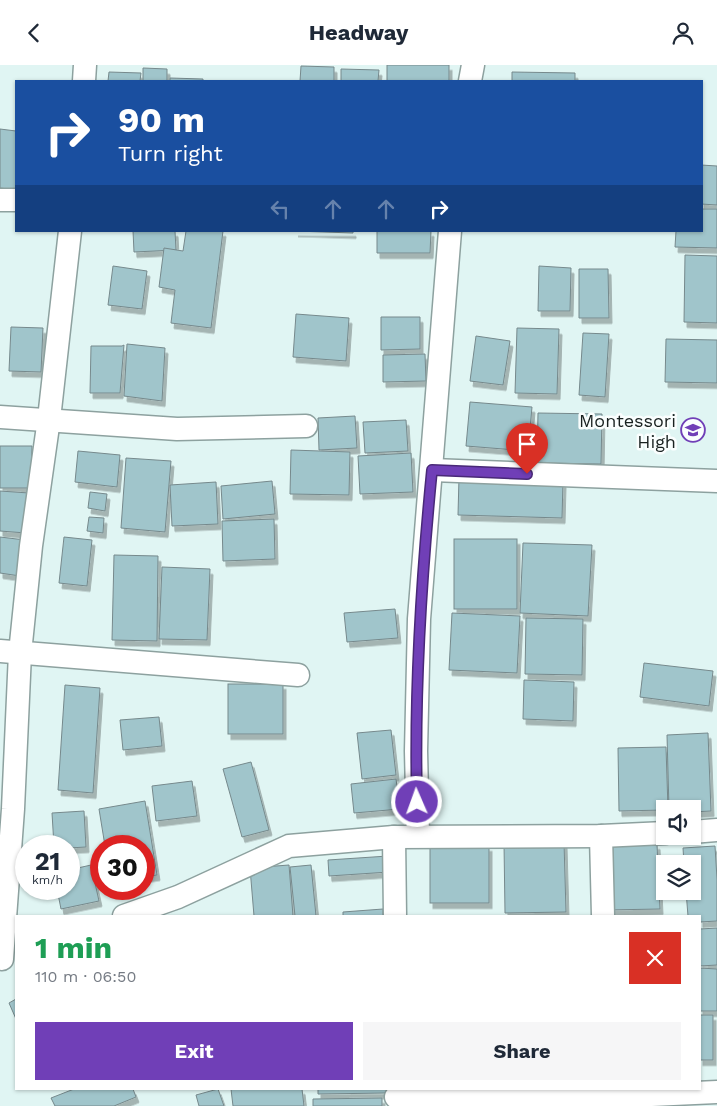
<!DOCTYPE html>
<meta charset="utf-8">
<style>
body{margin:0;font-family:"Work Sans",sans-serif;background:#f6f6f7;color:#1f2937;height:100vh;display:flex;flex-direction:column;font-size:19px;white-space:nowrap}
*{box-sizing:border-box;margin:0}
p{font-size:16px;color:#747a83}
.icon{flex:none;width:28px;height:28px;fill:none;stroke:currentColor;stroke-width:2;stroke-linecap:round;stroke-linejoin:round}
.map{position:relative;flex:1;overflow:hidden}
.drawer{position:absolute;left:15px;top:850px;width:686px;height:175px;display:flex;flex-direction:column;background:#fff;border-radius:0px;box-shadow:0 1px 4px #0004}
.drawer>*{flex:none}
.hud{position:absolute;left:15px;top:15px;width:688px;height:152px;border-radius:0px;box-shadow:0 1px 4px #0004;background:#1a4fa0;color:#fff;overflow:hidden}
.controls{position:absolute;left:656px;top:735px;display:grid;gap:10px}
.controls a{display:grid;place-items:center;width:45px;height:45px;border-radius:0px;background:#fff;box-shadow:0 1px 4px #0004;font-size:25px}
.speed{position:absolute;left:15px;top:770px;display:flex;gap:10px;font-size:25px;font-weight:700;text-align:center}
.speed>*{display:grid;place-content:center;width:65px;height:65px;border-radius:50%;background:#fff;box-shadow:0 1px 4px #0004;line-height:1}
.speed small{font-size:12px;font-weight:400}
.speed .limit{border:8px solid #d22;background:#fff;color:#111}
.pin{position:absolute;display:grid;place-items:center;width:42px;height:42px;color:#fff;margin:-51px -21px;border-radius:50% 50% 50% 0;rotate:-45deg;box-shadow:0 0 5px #0007}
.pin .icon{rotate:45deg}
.me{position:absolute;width:55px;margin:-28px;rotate:358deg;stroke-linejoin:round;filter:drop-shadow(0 0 4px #0008)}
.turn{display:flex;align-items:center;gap:18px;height:105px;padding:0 20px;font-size:22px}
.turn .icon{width:65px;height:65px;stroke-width:2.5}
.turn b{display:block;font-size:35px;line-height:42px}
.lanes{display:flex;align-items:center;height:48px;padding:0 20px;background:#0003;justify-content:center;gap:25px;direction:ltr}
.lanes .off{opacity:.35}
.round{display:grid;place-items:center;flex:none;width:52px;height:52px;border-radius:0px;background:#f6f6f7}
.headline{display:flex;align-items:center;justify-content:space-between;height:85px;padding:0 20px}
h1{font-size:30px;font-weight:700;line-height:38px;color:#1e9e55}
.button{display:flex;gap:10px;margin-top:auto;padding:10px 20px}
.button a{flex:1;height:58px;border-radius:0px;background:#703fb7;color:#fff;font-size:20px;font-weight:700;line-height:58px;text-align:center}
.button a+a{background:#f6f6f7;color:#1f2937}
header{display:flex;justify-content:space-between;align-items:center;height:65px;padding:0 20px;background:#fff;font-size:22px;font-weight:700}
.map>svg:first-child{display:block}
</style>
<header><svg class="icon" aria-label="back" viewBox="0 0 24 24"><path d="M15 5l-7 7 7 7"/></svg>Headway<svg class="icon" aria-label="person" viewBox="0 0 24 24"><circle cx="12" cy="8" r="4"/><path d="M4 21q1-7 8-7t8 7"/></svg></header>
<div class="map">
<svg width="717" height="1041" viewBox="0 0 717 1041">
<defs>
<filter id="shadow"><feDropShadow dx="3" dy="5.5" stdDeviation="0" flood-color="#0004"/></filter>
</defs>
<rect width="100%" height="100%" fill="#e0f5f3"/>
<g fill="#a0c5cb" stroke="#76898c" filter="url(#shadow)">
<rect x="387" y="0" width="62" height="16"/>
<polygon points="301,1 334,2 334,16 300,16"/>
<polygon points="143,3 167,4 167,16 143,16"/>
<polygon points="341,4 379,5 378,16 341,16"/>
<polygon points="109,7 141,8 140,16 108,16"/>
<polygon points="512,7 575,8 575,16 512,16"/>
<polygon points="170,13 203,14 203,16 170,16"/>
<polygon points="0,64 16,66 16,125 0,123"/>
<polygon points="701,100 717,101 717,140 701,139"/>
<polygon points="701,144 717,144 717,183 675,182 676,166 701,166"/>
<polygon points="133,166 175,166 176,185 134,187"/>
<polygon points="186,166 223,166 211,263 171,258 175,225 159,222 164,183 183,186"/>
<polygon points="295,166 353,166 353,168"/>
<polygon points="377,166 431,166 430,188 377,188"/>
<polygon points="685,190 717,191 717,258 684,257"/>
<polygon points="113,201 147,206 142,244 108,240"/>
<polygon points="539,201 571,203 570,246 538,246"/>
<polygon points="579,204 608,204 609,253 579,253"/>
<polygon points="296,249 349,253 346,296 293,292"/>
<polygon points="381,252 420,252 420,284 381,285"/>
<polygon points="11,262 43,263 41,307 9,306"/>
<polygon points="517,263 559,264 557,329 515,328"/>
<polygon points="583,268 609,269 605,332 579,330"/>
<polygon points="476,271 510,276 503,320 470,316"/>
<polygon points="666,274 717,275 717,318 665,317"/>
<polygon points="127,279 165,283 162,336 124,331"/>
<polygon points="124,280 120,328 90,328 91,281 122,281"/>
<polygon points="425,289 426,316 383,317 383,290"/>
<polygon points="470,337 532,342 528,386 466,381"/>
<polygon points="538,348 602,349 601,399 537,398"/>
<polygon points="355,351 357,383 319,385 318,353"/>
<polygon points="406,355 408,386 365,388 363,357"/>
<polygon points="0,381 32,381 31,423 0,423"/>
<polygon points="291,385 350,387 349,430 290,429"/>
<polygon points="78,386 120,390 117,422 75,417"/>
<polygon points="411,388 413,427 360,429 358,391"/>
<polygon points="126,393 171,396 165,467 121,463"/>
<polygon points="459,413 563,417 562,453 458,450"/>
<polygon points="272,416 275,449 223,454 221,421"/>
<polygon points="216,417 218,459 172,461 170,420"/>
<polygon points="0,426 29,428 26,468 0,466"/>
<polygon points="90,427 107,429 105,446 88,443"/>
<polygon points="89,452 104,453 103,468 87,466"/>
<polygon points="274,454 275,494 223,496 222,456"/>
<polygon points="0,472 25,475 20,511 0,508"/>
<polygon points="64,472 92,475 87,521 59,518"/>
<rect x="454" y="474" width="63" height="70"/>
<polygon points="523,478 592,480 588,551 520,548"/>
<polygon points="114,490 158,491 157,576 112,575"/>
<polygon points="162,502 210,504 207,575 159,574"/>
<polygon points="395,544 398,573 347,577 344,548"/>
<polygon points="452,548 520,551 517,608 449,605"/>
<polygon points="526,553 583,554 582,610 525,609"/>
<polygon points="644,598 713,606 709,641 640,632"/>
<polygon points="524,615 574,617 573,656 523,654"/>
<rect x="228" y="619" width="55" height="50"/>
<polygon points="65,620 100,623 93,728 58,725"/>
<polygon points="159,652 162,681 123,685 120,655"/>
<polygon points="391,665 396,710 362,714 357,668"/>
<polygon points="708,668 711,746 692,747 692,744 669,744 667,670"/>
<polygon points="666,682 668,744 665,744 665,745 619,746 618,683"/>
<polygon points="251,697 269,765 242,772 223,704"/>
<polygon points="396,714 400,744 354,748 351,719"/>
<polygon points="192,716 197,751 156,756 152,721"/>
<polygon points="145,736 157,810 144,812 144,781 105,781 99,744"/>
<polygon points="84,746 86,782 69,783 69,781 54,781 52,748"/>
<polygon points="564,777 566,847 505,848 504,779"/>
<polygon points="657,779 660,844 606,845 605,781"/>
<rect x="430" y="781" width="59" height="57"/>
<polygon points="715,781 717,814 717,856 700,857 700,851 688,851 686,826 692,826 692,799 684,799 683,783"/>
<polygon points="388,791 389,807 329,811 328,795"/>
<polygon points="91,800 99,836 61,844 57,824 69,824 69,805"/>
<polygon points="289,800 293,851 254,851 250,803"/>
<polygon points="311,800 316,851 295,851 290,802"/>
<polygon points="383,844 383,851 343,851 343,847"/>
<polygon points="717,863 717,900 700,901 700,864"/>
<polygon points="700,903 717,904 717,946 700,946"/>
<polygon points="16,934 16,954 9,938"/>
<rect x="700" y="950" width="13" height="45"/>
<polygon points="74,1024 133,1024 136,1032 114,1041 55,1041 51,1033"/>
<polygon points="218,1024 224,1041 199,1041 196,1030"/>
<polygon points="231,1024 302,1024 304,1041 233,1041"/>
<polygon points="318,1024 387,1024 387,1028 318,1029"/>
<polygon points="382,1033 382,1041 313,1041 313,1034"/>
</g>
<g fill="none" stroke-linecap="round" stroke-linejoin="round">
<g stroke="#8da19f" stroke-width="25">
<g id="street">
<polyline points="84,16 85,0"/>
<polyline points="470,16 473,0"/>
<polyline points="0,135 16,135"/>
<polyline points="0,352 177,364 306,361"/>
<polyline points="432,405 717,416"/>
<polyline points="0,586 298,610"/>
<polyline points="692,767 717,765"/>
<polyline points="418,771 416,686 419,554 450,166"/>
<polyline points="601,771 603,851"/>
<polyline points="394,772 395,851"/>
<polyline points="124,851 178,832 289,781 394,772 601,771 665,768"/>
<polyline points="2,894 13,744 20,588 31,481 49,354 70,166"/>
<polyline points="396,1032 608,1032 717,1027"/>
</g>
</g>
<use href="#street" stroke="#fff" stroke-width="22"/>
</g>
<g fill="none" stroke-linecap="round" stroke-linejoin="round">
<g stroke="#492977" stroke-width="12">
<path id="route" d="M417 737C414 626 421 516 432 405L527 409"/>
</g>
<use href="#route" stroke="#703fb7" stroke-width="9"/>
</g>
<defs>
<g id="school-ring" transform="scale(1.25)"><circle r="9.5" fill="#fafefe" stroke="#703fb7" stroke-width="1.5"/><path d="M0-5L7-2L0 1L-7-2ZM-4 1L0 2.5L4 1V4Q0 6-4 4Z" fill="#703fb7"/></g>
</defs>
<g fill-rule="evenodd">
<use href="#school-ring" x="693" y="365"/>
</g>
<g text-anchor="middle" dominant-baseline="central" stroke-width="5" stroke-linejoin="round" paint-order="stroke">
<g font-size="18" fill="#192120" stroke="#fafefe" text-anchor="end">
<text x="676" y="355">Montessori<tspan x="676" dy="21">High</tspan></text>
</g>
</g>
</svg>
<div class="controls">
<a><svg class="icon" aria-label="sound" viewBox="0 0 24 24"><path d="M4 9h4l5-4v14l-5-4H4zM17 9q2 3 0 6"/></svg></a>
<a><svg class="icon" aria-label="layers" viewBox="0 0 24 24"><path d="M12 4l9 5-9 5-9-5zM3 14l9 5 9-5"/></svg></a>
</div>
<div class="speed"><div>21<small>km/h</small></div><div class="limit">30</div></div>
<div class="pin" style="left:527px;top:409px;background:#d93025"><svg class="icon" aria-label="arrive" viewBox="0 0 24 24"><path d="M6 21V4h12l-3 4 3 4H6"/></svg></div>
<svg class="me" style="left:417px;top:737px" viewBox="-20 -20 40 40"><circle r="17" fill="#703fb7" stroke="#fff" stroke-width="3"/><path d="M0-11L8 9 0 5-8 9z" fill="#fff"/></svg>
<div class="hud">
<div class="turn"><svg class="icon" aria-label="right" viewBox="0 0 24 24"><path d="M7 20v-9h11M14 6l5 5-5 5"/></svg><div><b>90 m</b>Turn right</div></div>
<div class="lanes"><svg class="icon off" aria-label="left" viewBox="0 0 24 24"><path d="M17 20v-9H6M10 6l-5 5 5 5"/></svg><svg class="icon off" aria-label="ahead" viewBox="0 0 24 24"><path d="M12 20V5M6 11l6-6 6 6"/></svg><svg class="icon off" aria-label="ahead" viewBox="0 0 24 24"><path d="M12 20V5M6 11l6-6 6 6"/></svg><svg class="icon" aria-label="right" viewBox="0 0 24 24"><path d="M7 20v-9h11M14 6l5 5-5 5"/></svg></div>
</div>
<section class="drawer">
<div class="headline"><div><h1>1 min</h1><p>110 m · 06:50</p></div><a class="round" style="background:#d93025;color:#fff"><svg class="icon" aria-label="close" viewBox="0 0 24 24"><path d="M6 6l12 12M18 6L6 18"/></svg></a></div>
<div class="button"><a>Exit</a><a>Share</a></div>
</section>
</div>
